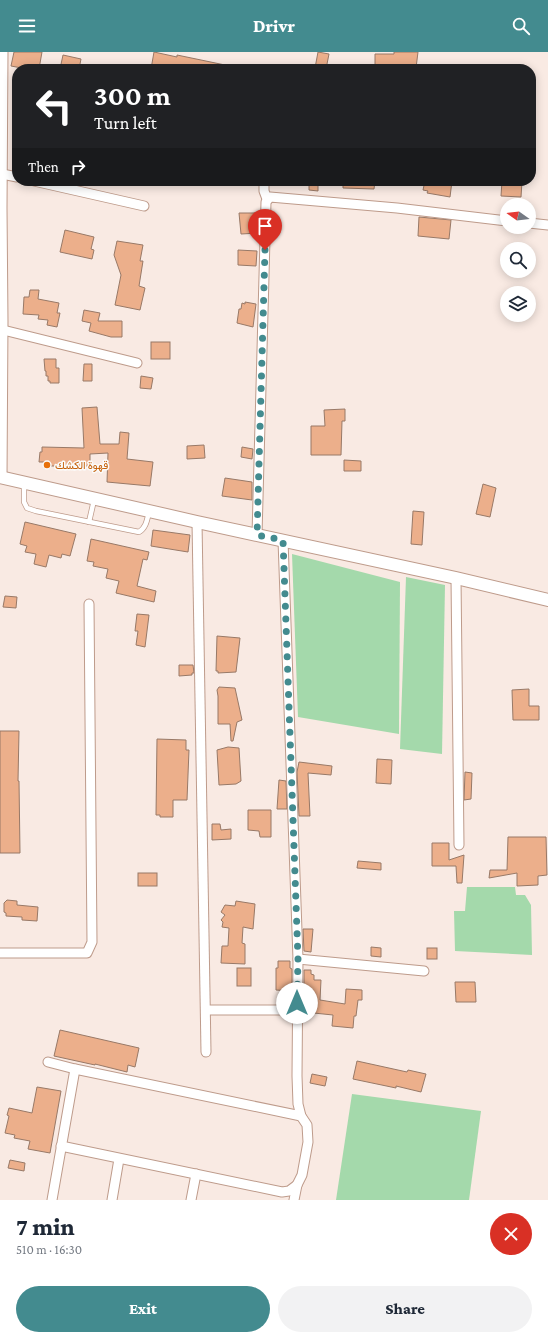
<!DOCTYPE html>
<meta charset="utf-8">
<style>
body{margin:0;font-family:"Crimson Pro",Vazirmatn,serif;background:#f2f2f3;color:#1f2937;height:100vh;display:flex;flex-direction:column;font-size:15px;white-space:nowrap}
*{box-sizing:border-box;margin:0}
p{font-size:13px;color:#747a83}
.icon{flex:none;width:22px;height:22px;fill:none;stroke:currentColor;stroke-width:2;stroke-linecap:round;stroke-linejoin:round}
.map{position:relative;height:1148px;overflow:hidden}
.panel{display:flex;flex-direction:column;background:#fff;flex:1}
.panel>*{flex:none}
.hud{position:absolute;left:12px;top:12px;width:524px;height:122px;border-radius:16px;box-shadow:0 2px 10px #0003;background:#202124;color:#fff;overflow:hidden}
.needle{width:26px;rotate:284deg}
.buttons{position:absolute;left:500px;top:146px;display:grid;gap:8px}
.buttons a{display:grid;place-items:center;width:36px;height:36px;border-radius:50%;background:#fff;box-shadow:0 2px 10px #0003;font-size:20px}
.pin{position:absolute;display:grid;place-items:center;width:34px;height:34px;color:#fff;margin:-41px -17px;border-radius:50% 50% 50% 0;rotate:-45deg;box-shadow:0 0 4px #0007}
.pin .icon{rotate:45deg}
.me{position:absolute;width:44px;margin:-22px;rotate:0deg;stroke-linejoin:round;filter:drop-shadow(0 0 3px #0008)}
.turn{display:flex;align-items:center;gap:14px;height:84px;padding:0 16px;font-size:18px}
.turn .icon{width:52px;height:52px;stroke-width:2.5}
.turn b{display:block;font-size:28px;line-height:34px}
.then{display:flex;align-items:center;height:38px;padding:0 16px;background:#0003;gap:8px;font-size:15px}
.round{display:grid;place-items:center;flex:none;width:42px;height:42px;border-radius:21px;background:#f2f2f3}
.summary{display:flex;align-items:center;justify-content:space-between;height:68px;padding:0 16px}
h1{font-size:24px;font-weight:800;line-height:30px}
.primary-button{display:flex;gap:8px;margin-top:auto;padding:8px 16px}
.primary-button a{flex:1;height:46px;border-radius:24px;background:#438b8f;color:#fff;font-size:16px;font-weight:800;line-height:46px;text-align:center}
.primary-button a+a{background:#f2f2f3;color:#1f2937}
header{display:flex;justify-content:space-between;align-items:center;height:52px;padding:0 16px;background:#438b8f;color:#fff;font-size:18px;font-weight:800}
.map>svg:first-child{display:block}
</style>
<header><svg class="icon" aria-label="menu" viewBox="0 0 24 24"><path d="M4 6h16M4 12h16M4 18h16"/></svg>Drivr<svg class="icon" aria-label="search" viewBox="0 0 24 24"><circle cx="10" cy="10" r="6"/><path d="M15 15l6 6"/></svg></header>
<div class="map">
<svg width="548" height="1148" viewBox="0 0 548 1148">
<rect width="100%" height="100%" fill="#f9eae3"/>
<g fill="#a4d9ab">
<polygon points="292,502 400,530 399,682 298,665"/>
<polygon points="406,525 445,533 442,702 400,697"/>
<polygon points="467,835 515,835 516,843 525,843 531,853 532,903 455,899 454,859 465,859"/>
<polygon points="352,1042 481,1059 469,1148 336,1148"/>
</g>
<g fill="#ecaf8b" stroke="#987967">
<polygon points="14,0 42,0 39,17 27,17 11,14"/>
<polygon points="154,0 177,5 177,3 225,13 225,17 151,17"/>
<polygon points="318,0 329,2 326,17 315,16"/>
<polygon points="394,0 418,0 416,16 388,14 388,15 375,15 375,2 394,2"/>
<polygon points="63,3 81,7 79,17 60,17"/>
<polygon points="309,129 318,129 318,139 309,138"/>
<polygon points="343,129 375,129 374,137 343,136"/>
<polygon points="425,129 452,129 450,145 427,141 428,139 423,138"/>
<polygon points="502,129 522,129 521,145 501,144"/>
<polygon points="239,161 258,161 259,181 241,182"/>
<polygon points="419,165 451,168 449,187 418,184"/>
<polygon points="65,178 94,185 91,197 94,198 92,207 60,200"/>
<polygon points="117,189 143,193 140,209 143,209 139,234 145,236 140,258 115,253 121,223 114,203"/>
<polygon points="238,198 257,199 256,214 238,213"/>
<polygon points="30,238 39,238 38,247 59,251 57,261 60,261 57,275 47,273 48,268 38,267 39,263 23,262 24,245 29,245"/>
<polygon points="245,250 256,252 253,275 237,271 239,257 241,257 242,251 245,252"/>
<polygon points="84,258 100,261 98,269 122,269 122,285 111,285 89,279 91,271 82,269"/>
<rect x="151" y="290" width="19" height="17"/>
<polygon points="44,307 56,307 56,316 59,316 59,331 50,331 50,329 48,329 48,324 46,324 46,319 45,319"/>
<polygon points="84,312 92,312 92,329 83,329"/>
<polygon points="141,324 153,326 151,337 140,336"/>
<polygon points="97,355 100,392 119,392 120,380 129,381 127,407 153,410 150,434 107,430 108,401 90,402 90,414 49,414 49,410 39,410 40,400 42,400 42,395 84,396 82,356"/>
<polygon points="345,357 345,369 342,369 341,403 311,403 311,374 325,374 324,358"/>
<polygon points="204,393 205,406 187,407 187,394"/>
<polygon points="242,395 253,397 252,407 241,405"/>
<polygon points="344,408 361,409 361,419 344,419"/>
<polygon points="225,426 252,430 252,448 222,444"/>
<polygon points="483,432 496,436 490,465 476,462"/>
<polygon points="413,459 424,460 422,493 411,492"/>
<polygon points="25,470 76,482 70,504 62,502 61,506 49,503 46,515 34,512 36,502 25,500 27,494 20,492"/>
<polygon points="153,478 190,483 188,500 151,494"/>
<polygon points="91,487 149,500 147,508 143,507 137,534 156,539 154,550 116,541 119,529 106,526 108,517 93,514 94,510 87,509"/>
<polygon points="5,544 17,545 16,556 3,555"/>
<polygon points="137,562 149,563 145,595 136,593 138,579 135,579"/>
<polygon points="217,584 240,586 236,620 218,621 218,619 216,619"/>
<polygon points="179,613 193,613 194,621 192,621 192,623 179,624"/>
<polygon points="219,635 235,636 242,668 237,670 233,689 231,689 230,672 218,672 218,644 217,638"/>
<polygon points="529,637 529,654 539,654 539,668 513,668 512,638"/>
<polygon points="0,679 19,679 18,729 19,729 20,801 0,801"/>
<polygon points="157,687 186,688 186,698 189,698 187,748 173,748 173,765 160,765 160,763 156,763"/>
<polygon points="228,695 239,696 241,729 236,732 219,733 217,698"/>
<polygon points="377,707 392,708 391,732 376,731"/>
<polygon points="299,710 332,714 331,723 308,721 310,764 299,764 297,720"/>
<polygon points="465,720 472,721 471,747 464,748"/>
<polygon points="279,728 286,729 287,757 277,757"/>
<polygon points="248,758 271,758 271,785 260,785 259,779 248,778"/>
<polygon points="212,772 220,772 221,778 231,777 231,787 212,788"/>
<polygon points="508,785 546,785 547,823 538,824 538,833 517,834 517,821 489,826 490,818 507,818"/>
<polygon points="432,791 449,791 449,808 464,803 462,831 457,831 456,814 432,814"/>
<polygon points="358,809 381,811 381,818 357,816"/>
<rect x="138" y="821" width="19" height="13"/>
<polygon points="7,848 17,849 17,853 38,855 37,869 22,868 22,865 6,864 6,861 4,860 4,851"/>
<polygon points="236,849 255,852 253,877 243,875 242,891 245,892 245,912 221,911 222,894 228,894 229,876 222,875 223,870 221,868 225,863 221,860 225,853 235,854"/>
<polygon points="303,877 313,877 311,900 304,899"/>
<polygon points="371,895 381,896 381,905 371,904"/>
<rect x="427" y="896" width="10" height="11"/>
<polygon points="278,909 290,909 290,916 292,917 292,939 276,938 276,916 278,916"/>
<rect x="237" y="916" width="14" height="18"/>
<polygon points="304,918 311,918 311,922 314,923 314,928 321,928 320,948 345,952 346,937 362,938 362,948 358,948 356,964 354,964 353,976 332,974 333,963 304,960"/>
<polygon points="455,930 475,930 476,950 456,950"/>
<polygon points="60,978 139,996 135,1015 128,1013 127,1020 95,1012 95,1013 54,1004"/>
<polygon points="357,1009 407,1020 408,1018 426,1022 421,1040 396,1034 396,1036 353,1027"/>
<polygon points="312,1022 327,1025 325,1034 310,1031"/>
<polygon points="37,1035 61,1039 50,1101 28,1097 30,1089 14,1086 15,1083 5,1081 9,1064 7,1063 9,1056 32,1061"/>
<polygon points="10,1108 25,1111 24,1119 8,1116"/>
</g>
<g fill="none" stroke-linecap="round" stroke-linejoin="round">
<g stroke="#be9b8b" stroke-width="6">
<g id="lane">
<path d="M24 432V450L27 456 36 459 139 480C146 476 147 468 149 460"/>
<polyline points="89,470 94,448"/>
</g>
</g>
<g stroke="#be9b8b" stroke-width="11">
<g id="street">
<polyline points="2,122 17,125"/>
<polyline points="34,129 144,154"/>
<polyline points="264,129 264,139 267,147"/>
<polyline points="529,171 548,173"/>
<polyline points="3,278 137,311"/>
<polyline points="2,426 3,269 2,156 3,0"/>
<polyline points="197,470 206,1000"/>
<polyline points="257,483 266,150 270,145 397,156 507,169"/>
<polyline points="456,526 459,793"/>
<polyline points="0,901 87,901 92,890 89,552"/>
<polyline points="298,907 424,919"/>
<polyline points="206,958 290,958"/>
<polyline points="48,1010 75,1017"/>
<polyline points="61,1094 282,1140 289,1139 297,1133 302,1123 308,1090 307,1073 301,1064 298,1052 297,1024 298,907 283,488"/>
<polyline points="52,1148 75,1017 301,1064"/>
<polyline points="112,1148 119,1107"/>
<polyline points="191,1148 196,1122"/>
<polyline points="294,1148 297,1133"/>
</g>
</g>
<g stroke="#be9b8b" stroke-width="14">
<polyline id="secondary" points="0,425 197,470 456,526 548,548"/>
</g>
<use href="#lane" stroke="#fff" stroke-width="4.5"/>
<use href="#street" stroke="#fff" stroke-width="9"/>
<use href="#secondary" stroke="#fff" stroke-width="12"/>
</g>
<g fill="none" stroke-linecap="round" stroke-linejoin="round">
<polyline stroke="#438b8f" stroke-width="7" stroke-dasharray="0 12.6" points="265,198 257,483 283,488 298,907 297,951"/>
</g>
<circle fill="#e8710a" stroke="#fbfbfb" stroke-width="1.5" cx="47" cy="413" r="4"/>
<g text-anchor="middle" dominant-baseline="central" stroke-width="3" stroke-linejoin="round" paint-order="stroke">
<g font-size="11" fill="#c56008" stroke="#fbfbfb" text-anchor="start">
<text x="55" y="413">قهوة الكشك</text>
</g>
</g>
</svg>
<div class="buttons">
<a><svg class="needle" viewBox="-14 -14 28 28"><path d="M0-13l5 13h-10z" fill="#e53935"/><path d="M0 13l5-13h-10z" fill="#747a83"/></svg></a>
<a><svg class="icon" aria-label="search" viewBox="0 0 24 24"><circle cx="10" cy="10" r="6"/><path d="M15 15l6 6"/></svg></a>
<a><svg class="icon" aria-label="layers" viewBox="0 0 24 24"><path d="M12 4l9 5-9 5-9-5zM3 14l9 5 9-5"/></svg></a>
</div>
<div class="pin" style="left:265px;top:198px;background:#d93025"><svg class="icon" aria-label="arrive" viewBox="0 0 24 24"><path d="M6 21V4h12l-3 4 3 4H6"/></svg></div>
<svg class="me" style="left:297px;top:951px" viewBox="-20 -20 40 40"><circle r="19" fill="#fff"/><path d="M0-13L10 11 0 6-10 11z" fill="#438b8f"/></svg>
<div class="hud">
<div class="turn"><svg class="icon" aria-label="left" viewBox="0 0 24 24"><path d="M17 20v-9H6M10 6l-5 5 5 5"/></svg><div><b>300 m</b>Turn left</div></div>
<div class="then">Then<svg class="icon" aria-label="right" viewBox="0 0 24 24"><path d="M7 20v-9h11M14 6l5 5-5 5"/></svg></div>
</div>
</div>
<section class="panel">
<div class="summary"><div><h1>7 min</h1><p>510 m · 16:30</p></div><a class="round" style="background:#d93025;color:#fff"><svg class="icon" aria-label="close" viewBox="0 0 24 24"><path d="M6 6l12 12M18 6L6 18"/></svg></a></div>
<div class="primary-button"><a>Exit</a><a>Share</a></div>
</section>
